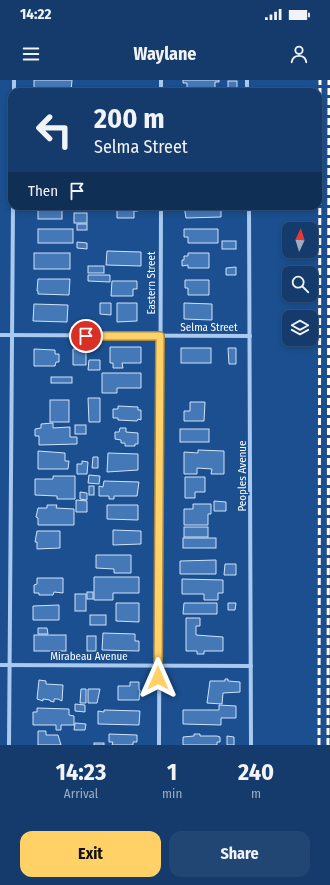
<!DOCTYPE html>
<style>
body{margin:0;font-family:"Fira Sans Condensed",sans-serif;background:#214673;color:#f1f3f6;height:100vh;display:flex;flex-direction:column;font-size:15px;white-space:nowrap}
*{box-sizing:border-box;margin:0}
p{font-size:13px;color:#9dadc1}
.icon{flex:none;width:22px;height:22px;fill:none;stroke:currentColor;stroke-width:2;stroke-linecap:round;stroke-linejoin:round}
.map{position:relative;height:665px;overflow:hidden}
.drawer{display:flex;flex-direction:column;background:#143b6b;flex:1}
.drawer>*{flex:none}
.banner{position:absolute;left:8px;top:8px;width:314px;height:122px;border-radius:12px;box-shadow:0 2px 6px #0003,0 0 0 1px #33557e;background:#143b6b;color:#f1f3f6;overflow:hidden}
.needle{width:26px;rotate:4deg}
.tools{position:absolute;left:282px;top:142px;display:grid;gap:8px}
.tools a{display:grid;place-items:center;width:36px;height:36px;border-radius:8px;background:#143b6b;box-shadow:0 2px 6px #0003,0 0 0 1px #33557e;font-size:20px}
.pin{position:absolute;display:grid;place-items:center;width:34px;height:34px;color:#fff;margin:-17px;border:2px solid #fff;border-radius:50%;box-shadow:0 1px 4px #0007}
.me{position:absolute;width:44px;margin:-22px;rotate:0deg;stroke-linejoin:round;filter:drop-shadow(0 0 3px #0008)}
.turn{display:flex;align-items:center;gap:14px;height:84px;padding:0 20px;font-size:18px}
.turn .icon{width:52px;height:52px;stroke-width:2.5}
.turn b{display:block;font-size:28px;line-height:34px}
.then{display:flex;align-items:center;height:38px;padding:0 20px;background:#0003;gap:8px;font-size:15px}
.eta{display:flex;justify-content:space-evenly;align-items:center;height:68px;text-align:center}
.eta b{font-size:24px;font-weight:700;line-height:28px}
.primary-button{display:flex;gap:8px;margin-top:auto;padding:8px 20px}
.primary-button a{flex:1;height:46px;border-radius:12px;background:#ffd166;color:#111;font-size:16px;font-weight:700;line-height:46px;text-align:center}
.primary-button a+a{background:#214673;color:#f1f3f6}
.status{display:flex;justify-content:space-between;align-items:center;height:28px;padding:0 20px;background:#143b6b;direction:ltr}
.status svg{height:11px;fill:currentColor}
header{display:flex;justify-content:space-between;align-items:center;height:52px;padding:0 20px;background:#143b6b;font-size:18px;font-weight:700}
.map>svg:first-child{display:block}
</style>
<div class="status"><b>14:22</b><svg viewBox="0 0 49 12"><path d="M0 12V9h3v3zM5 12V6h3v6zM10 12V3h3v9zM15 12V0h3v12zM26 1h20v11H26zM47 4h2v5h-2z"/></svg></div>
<header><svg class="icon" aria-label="menu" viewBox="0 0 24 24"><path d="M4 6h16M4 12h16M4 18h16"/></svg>Waylane<svg class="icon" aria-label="person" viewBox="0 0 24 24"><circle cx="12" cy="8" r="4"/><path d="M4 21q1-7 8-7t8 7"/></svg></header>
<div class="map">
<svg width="330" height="665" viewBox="0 0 330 665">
<rect width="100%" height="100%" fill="#1b4f8f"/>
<g fill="#4478b7" stroke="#cfe3fa">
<polygon points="34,0 72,0 71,12 34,12"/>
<polygon points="183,0 219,0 219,2 215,2 215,10 206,10 206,12 202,12 202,10 187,10 187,3 183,3"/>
<rect x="228" y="1" width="9" height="11"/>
<rect x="38" y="126" width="24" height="13"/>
<polygon points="117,126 138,126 138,131 134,131 134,138 117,138"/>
<polygon points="184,126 221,126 221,137 186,138"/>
<rect x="74" y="133" width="13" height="10"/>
<rect x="77" y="144" width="10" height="6"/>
<rect x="38" y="149" width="35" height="14"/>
<polygon points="184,149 218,149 218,163 188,163 188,157 184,157"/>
<rect x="222" y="161" width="14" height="8"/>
<polygon points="77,162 87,163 87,169 77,168"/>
<polygon points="107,171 141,172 141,186 106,185"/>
<rect x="34" y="173" width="36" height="16"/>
<polygon points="188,173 209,173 209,188 188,188 188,185 182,186 182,180 184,180 184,176 188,176"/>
<rect x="88" y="186" width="16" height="7"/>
<polygon points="236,187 236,195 226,195 226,188"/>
<polygon points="88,195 110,195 110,202 88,201"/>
<polygon points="38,199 70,199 69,215 38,214 38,211 37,211"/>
<polygon points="185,200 209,200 209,215 188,215 188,208 185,208"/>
<polygon points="112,201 137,201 137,209 133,209 133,216 111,216"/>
<polygon points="100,223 111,223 111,235 100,234"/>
<polygon points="117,223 137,223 137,241 117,242"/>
<polygon points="184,223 212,224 212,240 184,239"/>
<polygon points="34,224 68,225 67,242 33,241"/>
<polygon points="110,267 141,267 141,283 122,283 123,288 113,288 113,283 110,283"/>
<rect x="181" y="268" width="30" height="15"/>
<polygon points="228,268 236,268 236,284 229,284"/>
<polygon points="34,269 55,270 55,274 59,274 59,282 56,282 55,286 34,286"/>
<polygon points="73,269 86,270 86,285 73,285"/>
<polygon points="89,280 100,280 100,290 88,290"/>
<polygon points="102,293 141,293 141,308 117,308 117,313 102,313"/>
<rect x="51" y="297" width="21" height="6"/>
<polygon points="88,318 100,318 100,342 89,342"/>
<rect x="50" y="320" width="19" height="22"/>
<polygon points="190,322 205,322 204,341 184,341 184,331 190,331"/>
<polygon points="118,326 138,327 138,330 141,330 141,340 138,339 137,341 118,340 118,338 113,338 113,329 118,329"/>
<polygon points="53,343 53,348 70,347 70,357 77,357 77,364 39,365 39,356 35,356 35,349 41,348 41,344"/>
<rect x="75" y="345" width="11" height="9"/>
<polygon points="120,348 126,348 126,352 138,353 138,364 135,364 135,366 125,366 125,363 121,363 121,360 115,359 115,352 119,352"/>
<rect x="180" y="349" width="29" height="13"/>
<polygon points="198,370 224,371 224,394 211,394 212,389 197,388 197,394 184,394 184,372 198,373"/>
<polygon points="38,371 65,373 65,381 69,381 68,389 38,389"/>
<polygon points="108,373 138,374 138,390 107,392"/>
<polygon points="93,377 98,377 98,388 92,388"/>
<polygon points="82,381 88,382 87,394 77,394 77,384 82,384"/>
<polygon points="89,395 100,396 99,404 88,403"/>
<polygon points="53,396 75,396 75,419 57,419 57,416 35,415 35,399 53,399"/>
<polygon points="185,397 205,397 205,412 195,412 195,418 185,418"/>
<polygon points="104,401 139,402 137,416 114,416 114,419 109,419 109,416 99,416 99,406 103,407"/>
<rect x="89" y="406" width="5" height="9"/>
<polygon points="80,412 87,413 87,420 80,419"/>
<polygon points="76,420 87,421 87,432 76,432"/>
<polygon points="214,421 226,422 226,431 214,431"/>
<polygon points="193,424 211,424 211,434 208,434 208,445 184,445 184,429 193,429"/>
<polygon points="47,425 57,425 56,428 74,429 74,445 38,445 38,438 36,437 38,428 47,428"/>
<polygon points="107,425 138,425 138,440 107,439"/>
<rect x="184" y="447" width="24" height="10"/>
<polygon points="113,450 141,451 141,464 113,465"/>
<polygon points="37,451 60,451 60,468 37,469 37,462 35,462"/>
<rect x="183" y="458" width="33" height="10"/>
<polygon points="96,475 131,475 131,493 114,493 114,489 96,488"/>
<polygon points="216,480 216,494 180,494 180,481"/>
<polygon points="225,484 236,484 236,495 224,495"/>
<polygon points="94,497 139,497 139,513 113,513 113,520 94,520"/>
<polygon points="37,498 63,498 63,513 54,512 53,515 39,515 39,513 34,513 34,505 37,504"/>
<polygon points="182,499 223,500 223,513 218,513 218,520 204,520 204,514 182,514"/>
<rect x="87" y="512" width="6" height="7"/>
<rect x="75" y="514" width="11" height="17"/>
<polygon points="116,523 139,523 139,542 116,541"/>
<polygon points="184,523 217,523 217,534 183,534"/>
<polygon points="228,523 236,523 235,530 228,530"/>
<polygon points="59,525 59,540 33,540 33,526"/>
<rect x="90" y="535" width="16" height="10"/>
<polygon points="186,538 200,538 200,546 196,546 196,555 223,557 223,571 204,571 204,574 197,574 197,571 186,571"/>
<polygon points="38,548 47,548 48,554 38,554"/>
<polygon points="103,553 135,554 135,561 139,561 139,571 102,570"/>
<rect x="34" y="555" width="32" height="16"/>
<rect x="87" y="556" width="9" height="15"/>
<polygon points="225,599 228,599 228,601 240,602 240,612 223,613 222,624 207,623 210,601 225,601"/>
<polygon points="39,600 46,601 46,604 63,605 62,621 58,619 54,619 54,622 50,621 50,620 43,619 43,621 37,619"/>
<polygon points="130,602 139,602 139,610 140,610 139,620 118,620 118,606 130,606"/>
<polygon points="81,609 86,609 86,623 80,623"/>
<polygon points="88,609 100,609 97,623 88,623"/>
<polygon points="75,624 85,625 85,632 75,631"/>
<polygon points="219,625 236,626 236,638 221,638 221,645 183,644 183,630 219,630"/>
<polygon points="37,628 69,629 69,635 74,636 74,645 61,645 61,650 56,650 56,645 33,645 33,632 37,632"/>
<polygon points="104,630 140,631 139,645 98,644 98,631 104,632"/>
<polygon points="75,643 86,644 85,650 74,650"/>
<polygon points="38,651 46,651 46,655 58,655 61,665 38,665"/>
<polygon points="109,654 137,655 137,662 133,662 133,665 112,665 113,662 109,662"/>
<polygon points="194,654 200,654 200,656 217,656 220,657 220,662 217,662 217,665 183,665 183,657 194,656"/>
<polygon points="227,656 234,657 234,665 227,665"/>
<rect x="94" y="663" width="10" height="2"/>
</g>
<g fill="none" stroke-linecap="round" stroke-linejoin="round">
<g stroke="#a9c9ee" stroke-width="4">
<polyline points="247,0 247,12"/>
<polyline points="14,12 14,0"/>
<polyline points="161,12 161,0"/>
<polyline points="249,126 251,665"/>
<polyline points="0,255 250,256"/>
<polyline points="0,585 251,586"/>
<polyline points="9,665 13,126"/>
<polyline points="159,665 161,126"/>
</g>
<g stroke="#fff" stroke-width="3" stroke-dasharray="7 3" stroke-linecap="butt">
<polyline points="319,665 320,0"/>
<polyline points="328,665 329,0"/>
</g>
</g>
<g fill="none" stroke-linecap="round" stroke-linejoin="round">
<g stroke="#a68842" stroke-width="10">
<polyline id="route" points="86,256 160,256 158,598"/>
</g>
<use href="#route" stroke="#ffd166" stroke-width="7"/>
</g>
<g text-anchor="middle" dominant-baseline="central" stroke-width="3" stroke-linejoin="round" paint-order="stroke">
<g font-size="11" fill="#fff" stroke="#1b4f8f">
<text transform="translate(151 203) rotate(-90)">Eastern Street</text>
<text x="209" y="247">Selma Street</text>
<text transform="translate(242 396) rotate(-90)">Peoples Avenue</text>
<text x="89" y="576">Mirabeau Avenue</text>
</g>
</g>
</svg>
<div class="tools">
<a><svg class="needle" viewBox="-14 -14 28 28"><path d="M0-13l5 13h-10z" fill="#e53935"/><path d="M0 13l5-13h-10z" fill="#9dadc1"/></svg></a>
<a><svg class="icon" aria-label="search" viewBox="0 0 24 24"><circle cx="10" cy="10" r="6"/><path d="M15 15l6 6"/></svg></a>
<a><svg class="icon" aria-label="layers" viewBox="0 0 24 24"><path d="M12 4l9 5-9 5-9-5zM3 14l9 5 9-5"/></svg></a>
</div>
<div class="pin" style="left:86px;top:256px;background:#d93025"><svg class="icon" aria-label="arrive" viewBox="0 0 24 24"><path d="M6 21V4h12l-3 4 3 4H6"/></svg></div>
<svg class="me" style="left:158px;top:598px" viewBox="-20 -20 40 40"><path d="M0-17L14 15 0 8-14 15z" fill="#ffd166" stroke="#fff" stroke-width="4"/></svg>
<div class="banner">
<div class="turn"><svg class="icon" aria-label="left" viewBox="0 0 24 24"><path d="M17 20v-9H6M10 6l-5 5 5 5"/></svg><div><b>200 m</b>Selma Street</div></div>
<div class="then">Then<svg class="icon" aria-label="arrive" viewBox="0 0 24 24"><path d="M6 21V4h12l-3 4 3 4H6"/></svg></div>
</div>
</div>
<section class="drawer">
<div class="eta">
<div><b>14:23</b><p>Arrival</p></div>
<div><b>1</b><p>min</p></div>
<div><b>240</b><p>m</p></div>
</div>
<div class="primary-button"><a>Exit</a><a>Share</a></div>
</section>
